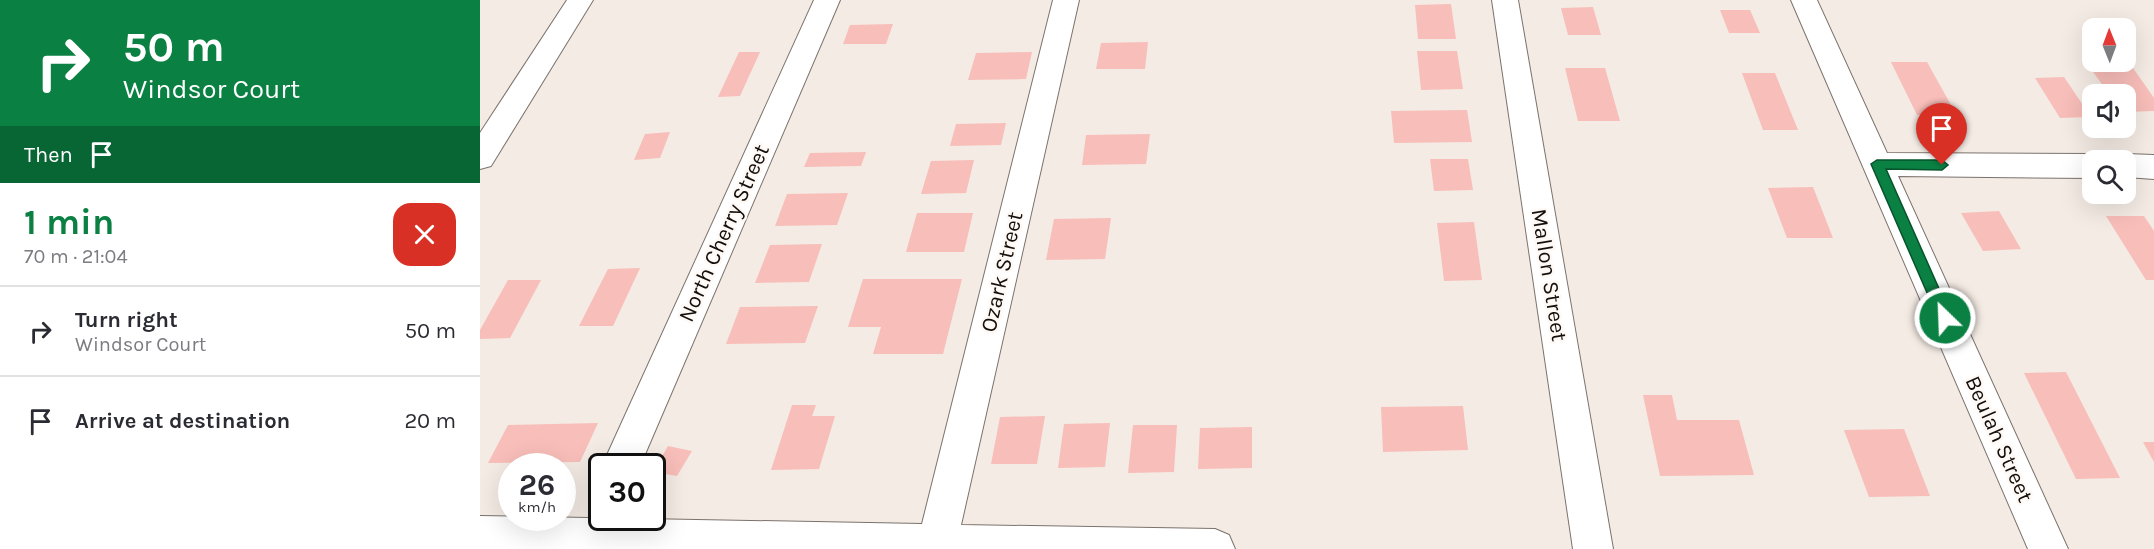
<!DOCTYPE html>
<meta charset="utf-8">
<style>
body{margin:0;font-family:Karla,sans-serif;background:#f7f7f7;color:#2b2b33;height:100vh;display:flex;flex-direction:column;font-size:22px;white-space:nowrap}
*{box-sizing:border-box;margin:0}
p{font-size:20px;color:#7c7c81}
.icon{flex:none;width:33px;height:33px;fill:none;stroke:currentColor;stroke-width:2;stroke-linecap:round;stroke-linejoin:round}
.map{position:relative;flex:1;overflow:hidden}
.side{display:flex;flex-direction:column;background:#fff;width:480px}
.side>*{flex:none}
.top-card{background:#0b8043;color:#fff;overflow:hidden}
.needle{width:39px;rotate:359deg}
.buttons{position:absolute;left:1602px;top:18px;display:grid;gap:12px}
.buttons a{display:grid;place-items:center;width:54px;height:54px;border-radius:12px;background:#fff;box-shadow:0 6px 24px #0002;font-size:30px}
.speed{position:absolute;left:18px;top:453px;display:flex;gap:12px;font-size:30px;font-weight:700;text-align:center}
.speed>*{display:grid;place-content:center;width:78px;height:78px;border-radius:50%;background:#fff;box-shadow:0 6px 24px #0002;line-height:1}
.speed small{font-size:15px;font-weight:400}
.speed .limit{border:3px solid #111;border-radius:9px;background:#fff;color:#111}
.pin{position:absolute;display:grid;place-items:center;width:51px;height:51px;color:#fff;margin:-62px -26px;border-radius:50% 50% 50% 0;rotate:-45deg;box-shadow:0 0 6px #0007}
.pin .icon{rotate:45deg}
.me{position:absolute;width:66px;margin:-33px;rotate:336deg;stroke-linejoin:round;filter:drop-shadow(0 0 4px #0008)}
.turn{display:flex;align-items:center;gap:21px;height:126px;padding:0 24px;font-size:27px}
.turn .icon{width:78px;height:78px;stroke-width:2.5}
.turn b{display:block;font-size:42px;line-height:51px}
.then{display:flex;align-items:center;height:57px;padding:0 24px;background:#0003;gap:12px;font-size:22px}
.round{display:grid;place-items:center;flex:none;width:63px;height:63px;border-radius:18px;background:#f7f7f7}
.headline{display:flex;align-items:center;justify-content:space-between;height:102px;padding:0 24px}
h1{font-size:36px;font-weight:700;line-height:45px;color:#0b8043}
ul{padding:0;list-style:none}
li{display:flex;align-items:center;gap:18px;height:90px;padding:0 24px;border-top:2px solid #e1e1e2}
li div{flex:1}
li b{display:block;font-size:22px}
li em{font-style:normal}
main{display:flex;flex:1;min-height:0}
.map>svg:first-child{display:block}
</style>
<main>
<section class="side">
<div class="top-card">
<div class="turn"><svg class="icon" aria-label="right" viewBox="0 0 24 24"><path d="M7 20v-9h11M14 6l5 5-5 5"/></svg><div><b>50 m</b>Windsor Court</div></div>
<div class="then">Then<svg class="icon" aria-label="arrive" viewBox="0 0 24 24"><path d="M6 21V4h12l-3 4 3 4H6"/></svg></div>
</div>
<div class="headline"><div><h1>1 min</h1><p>70 m · 21:04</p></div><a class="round" style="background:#d93025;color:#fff"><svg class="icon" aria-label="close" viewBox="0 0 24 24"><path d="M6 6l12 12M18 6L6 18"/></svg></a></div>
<ul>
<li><svg class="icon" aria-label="right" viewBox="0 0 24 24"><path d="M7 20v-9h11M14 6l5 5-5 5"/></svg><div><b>Turn right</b><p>Windsor Court</p></div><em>50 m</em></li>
<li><svg class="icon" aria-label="arrive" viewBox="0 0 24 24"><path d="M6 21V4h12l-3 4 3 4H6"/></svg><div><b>Arrive at destination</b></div><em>20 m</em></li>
</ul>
</section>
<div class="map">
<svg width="1674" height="549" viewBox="0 0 1674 549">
<rect width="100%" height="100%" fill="#f4ebe4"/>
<g fill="#f8beb9">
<polygon points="971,4 976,39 938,39 935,5"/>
<polygon points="1113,7 1121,35 1088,35 1081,8"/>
<polygon points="1240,10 1270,10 1280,33 1249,33"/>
<polygon points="413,24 406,44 363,44 370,25"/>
<polygon points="668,42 665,69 616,69 621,43"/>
<polygon points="937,51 977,51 983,89 941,90"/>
<polygon points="259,52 280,52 260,96 238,97"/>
<polygon points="552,52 546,79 488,80 496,53"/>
<polygon points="1646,58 1674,98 1674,111 1646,112 1646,94 1629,94 1611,69 1625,69 1620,62 1646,62"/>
<polygon points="1411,62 1447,62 1476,114 1437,115"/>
<polygon points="1085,68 1125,68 1140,121 1098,121"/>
<polygon points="1262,73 1295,73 1318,130 1283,130"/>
<polygon points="1584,77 1611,117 1580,118 1555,78"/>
<polygon points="987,110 992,142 914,143 911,111"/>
<polygon points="526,123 521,145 470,146 476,124"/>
<polygon points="190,132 180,158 154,160 165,134"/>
<polygon points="670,134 666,164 602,165 606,135"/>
<polygon points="386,152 381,166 324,167 330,153"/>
<polygon points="950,159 988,159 993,190 954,191"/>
<polygon points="494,160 486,193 441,194 451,161"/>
<polygon points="1333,187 1353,238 1307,238 1288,188"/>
<polygon points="368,193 357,225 295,226 307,194"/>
<polygon points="1519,211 1541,249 1503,251 1481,213"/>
<polygon points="437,213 493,213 484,252 426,252"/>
<polygon points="1626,216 1664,216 1674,231 1674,280 1666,280"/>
<polygon points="631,218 625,259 566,260 574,219"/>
<polygon points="994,222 1002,280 964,281 957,223"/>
<polygon points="342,244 329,282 275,283 290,245"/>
<polygon points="160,268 133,326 99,326 128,269"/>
<polygon points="383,279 482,279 463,354 393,354 401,327 368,327"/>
<polygon points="28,280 61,280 30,338 0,339 0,330"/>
<polygon points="338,306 325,343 246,344 260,307"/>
<polygon points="1586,372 1640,478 1596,479 1544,373"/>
<polygon points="1163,395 1192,395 1197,420 1259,420 1274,475 1180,476"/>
<polygon points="312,405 336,405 332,416 355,416 339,469 291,470"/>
<polygon points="983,406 988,450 903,452 901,407"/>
<polygon points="565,416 557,464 511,464 520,417"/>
<polygon points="118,423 100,462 8,463 28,425"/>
<polygon points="630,423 625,467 578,468 584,424"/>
<polygon points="653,425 697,425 694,472 648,473"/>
<polygon points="772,427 772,468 718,469 720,428"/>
<polygon points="1424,429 1450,496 1389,497 1364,430"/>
<polygon points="1663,442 1674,442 1674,462"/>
<polygon points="188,446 212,451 197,476 173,472"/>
</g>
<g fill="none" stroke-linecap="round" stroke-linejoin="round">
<g stroke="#7b726c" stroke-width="2">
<g id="street">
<polygon points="87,0 113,0 11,166 0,169 0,133"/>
<polygon points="334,0 360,0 160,466 122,466"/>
<polygon points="573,0 599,0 481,525 735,529 749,535 755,549 0,549 0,516 442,524"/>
<polygon points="1012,0 1038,0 1133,549 1093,549"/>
<polygon points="1311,0 1337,0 1407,153 1612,154 1624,160 1612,160 1612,178 1418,176 1588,549 1548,549"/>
<polygon points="1646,154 1674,155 1674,179 1646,177 1646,160 1634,160"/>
</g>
</g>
<use href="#street" fill="#fff" fill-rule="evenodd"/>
</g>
<polygon fill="#0b8043" stroke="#07532c" stroke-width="1.5" points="1397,160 1462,160 1468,165 1462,170 1406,169 1472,318 1470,322 1460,322 1458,318 1391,164"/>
<g text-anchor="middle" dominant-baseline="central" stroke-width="5" stroke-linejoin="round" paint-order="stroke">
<g font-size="22" fill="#120f0c" stroke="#fff9f5">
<text transform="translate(244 233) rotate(-66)">North Cherry Street</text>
<text transform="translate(522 272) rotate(-77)">Ozark Street</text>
<text transform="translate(1069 275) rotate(81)">Mallon Street</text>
<text transform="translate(1519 439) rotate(66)">Beulah Street</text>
</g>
</g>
</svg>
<div class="buttons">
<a><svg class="needle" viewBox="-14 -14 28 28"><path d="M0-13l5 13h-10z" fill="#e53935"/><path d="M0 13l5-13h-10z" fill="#7c7c81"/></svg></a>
<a><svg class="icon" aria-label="sound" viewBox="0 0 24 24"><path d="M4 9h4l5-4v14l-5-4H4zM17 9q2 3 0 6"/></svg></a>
<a><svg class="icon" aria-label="search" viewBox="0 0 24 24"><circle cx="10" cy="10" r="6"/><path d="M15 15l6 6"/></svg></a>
</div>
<div class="speed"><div>26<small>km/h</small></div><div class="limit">30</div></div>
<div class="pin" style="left:1462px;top:165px;background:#d93025"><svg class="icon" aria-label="arrive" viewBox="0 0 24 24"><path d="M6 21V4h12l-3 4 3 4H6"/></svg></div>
<svg class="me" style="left:1465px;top:318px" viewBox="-20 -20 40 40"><circle r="17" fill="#0b8043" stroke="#fff" stroke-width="3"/><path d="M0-11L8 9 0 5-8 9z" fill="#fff"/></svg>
</div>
</main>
